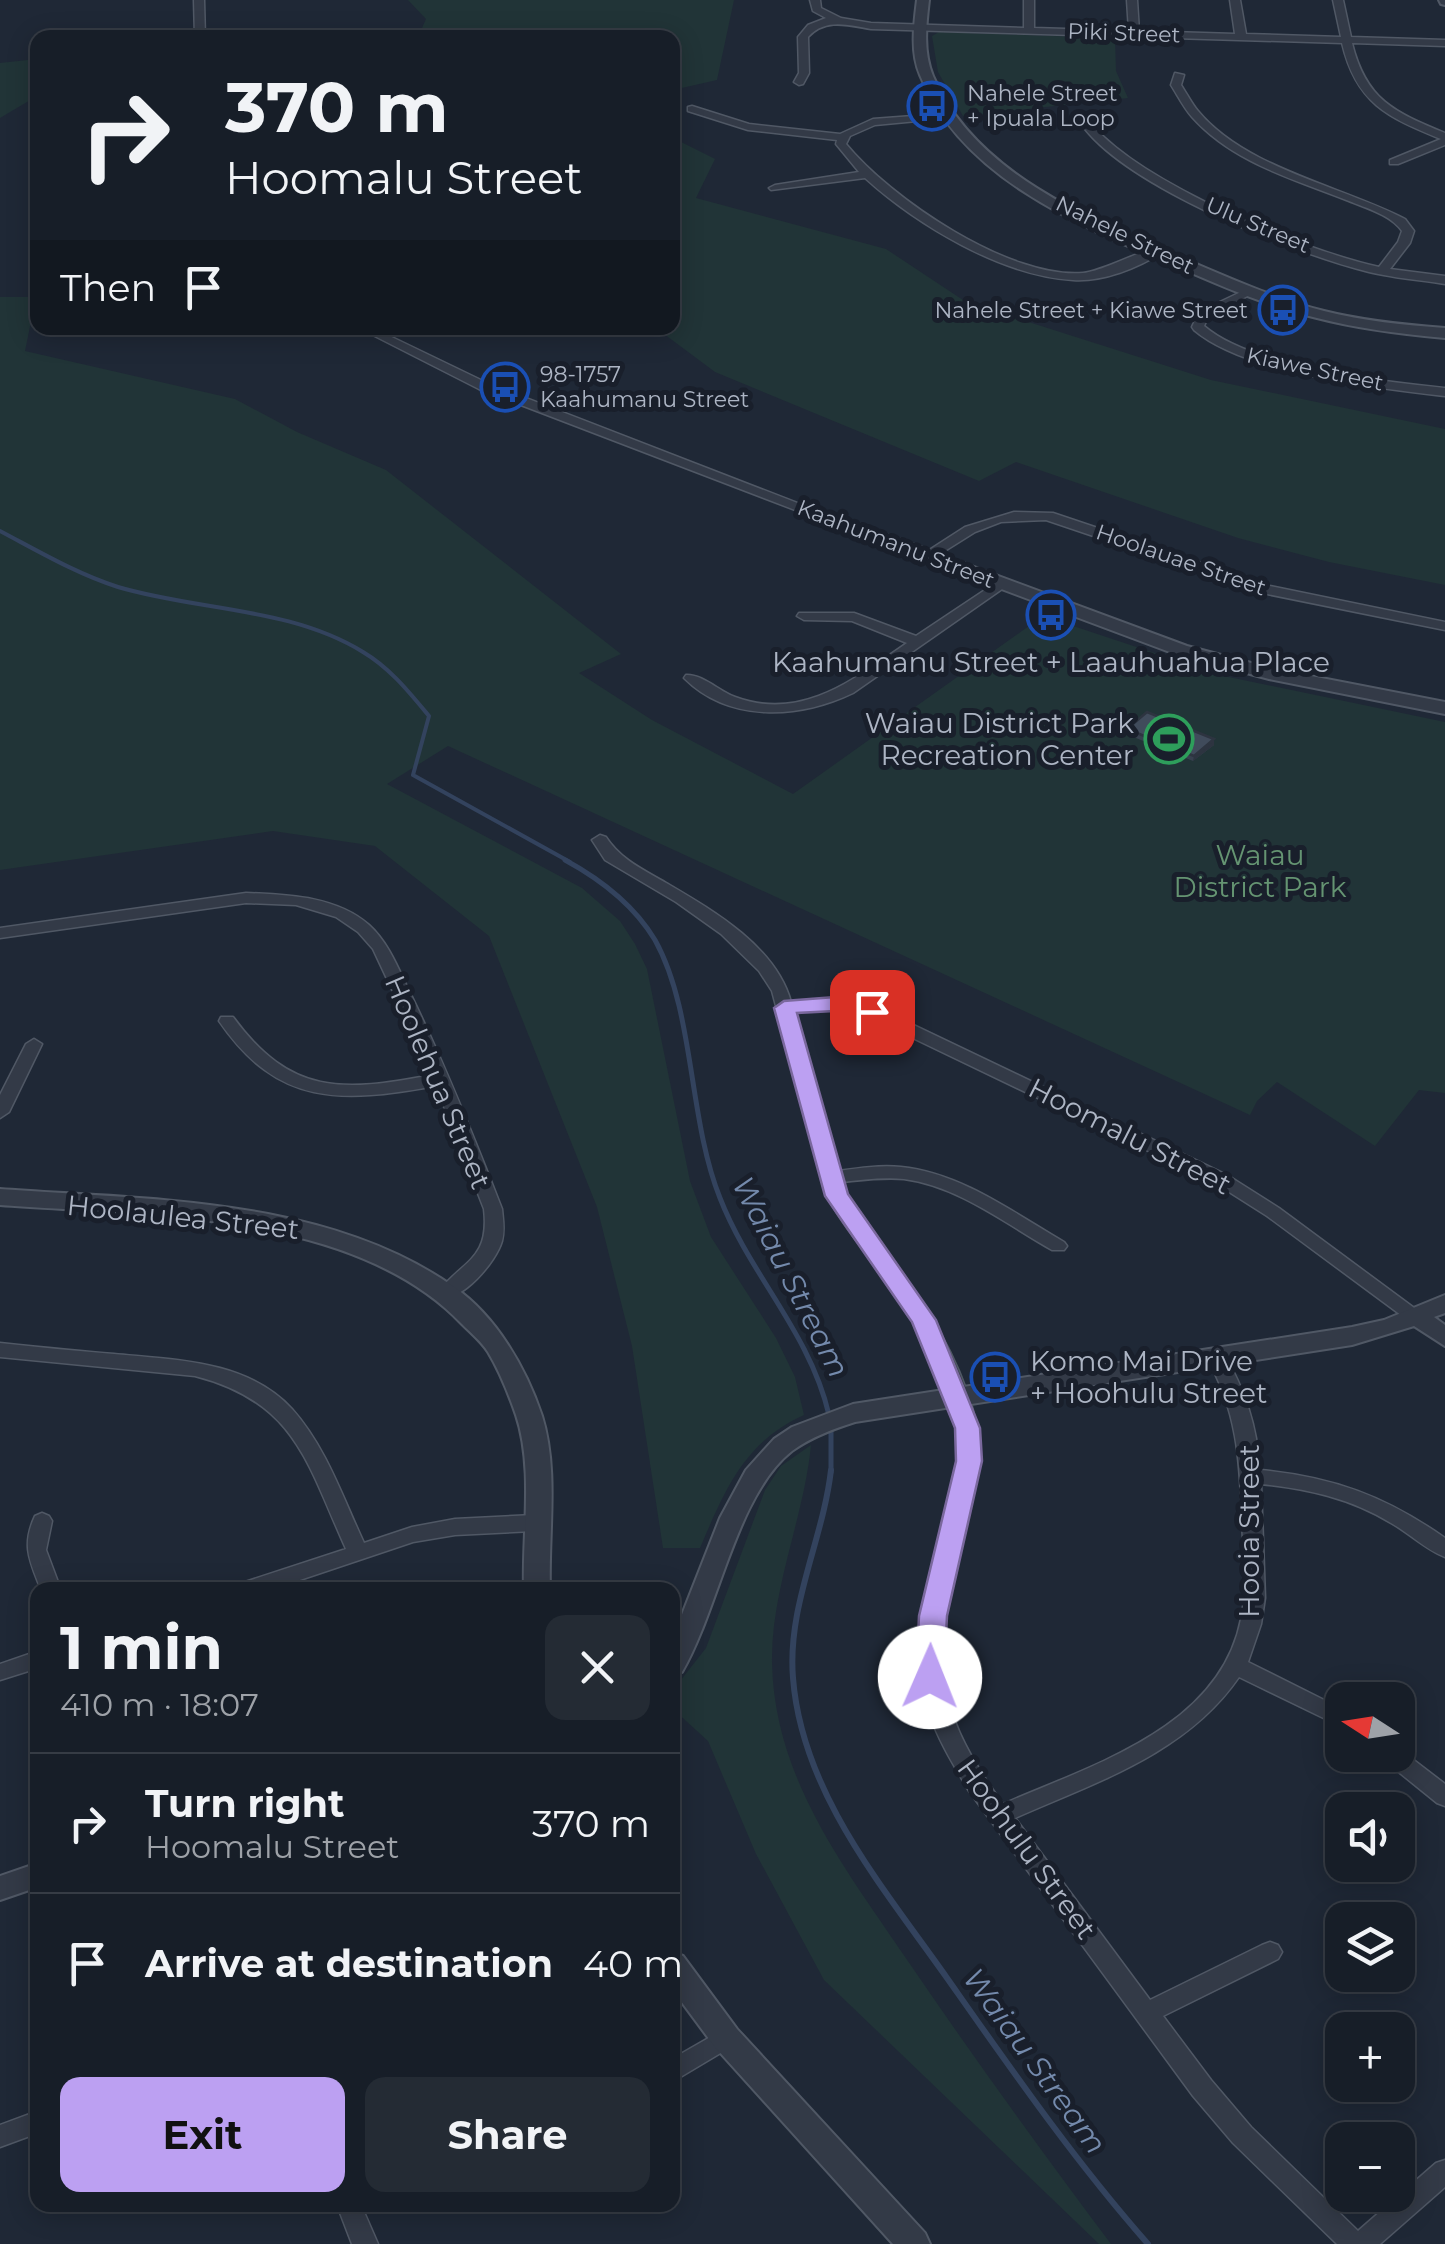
<!DOCTYPE html>
<meta charset="utf-8">
<style>
body{margin:0;font-family:Montserrat,sans-serif;background:#242b34;color:#f1f3f6;height:100vh;display:flex;flex-direction:column;font-size:38px;white-space:nowrap}
*{box-sizing:border-box;margin:0}
p{font-size:32px;color:#9ea2a8}
.icon{flex:none;width:55px;height:55px;fill:none;stroke:currentColor;stroke-width:2;stroke-linecap:round;stroke-linejoin:round}
.map{position:relative;flex:1;overflow:hidden}
.panel{position:absolute;left:30px;top:1582px;width:650px;height:630px;display:flex;flex-direction:column;background:#171e28;border-radius:20px;box-shadow:0 5px 25px #0003,0 0 0 2px #363c45}
.panel>*{flex:none}
.top-card{position:absolute;left:30px;top:30px;width:650px;height:305px;border-radius:20px;box-shadow:0 5px 25px #0003,0 0 0 2px #363c45;background:#171e28;color:#f1f3f6;overflow:hidden}
.needle{width:65px;rotate:282deg}
.buttons{position:absolute;left:1325px;top:1682px;display:grid;gap:20px}
.buttons a{display:grid;place-items:center;width:90px;height:90px;border-radius:20px;background:#171e28;box-shadow:0 5px 25px #0003,0 0 0 2px #363c45;font-size:50px}
.pin{position:absolute;display:grid;place-items:center;width:85px;height:85px;color:#fff;margin:-42px;border-radius:20px;box-shadow:0 5px 15px #0006}
.me{position:absolute;width:110px;margin:-55px;rotate:1deg;stroke-linejoin:round;filter:drop-shadow(0 0 8px #0008)}
.turn{display:flex;align-items:center;gap:35px;height:210px;padding:0 30px;font-size:45px}
.turn .icon{width:130px;height:130px;stroke-width:2.5}
.turn b{display:block;font-size:70px;line-height:85px}
.then{display:flex;align-items:center;height:95px;padding:0 30px;background:#0003;gap:20px;font-size:38px}
.round{display:grid;place-items:center;flex:none;width:105px;height:105px;border-radius:20px;background:#242b34}
.summary{display:flex;align-items:center;justify-content:space-between;height:170px;padding:0 30px}
h1{font-size:60px;font-weight:700;line-height:75px}
.button{display:flex;gap:20px;margin-top:auto;padding:20px 30px}
.button a{flex:1;height:115px;border-radius:20px;background:#bca0f2;color:#111;font-size:40px;font-weight:700;line-height:115px;text-align:center}
.button a+a{background:#242b34;color:#f1f3f6}
ul{padding:0;list-style:none}
li{display:flex;align-items:center;gap:30px;height:140px;padding:0 30px;border-top:2px solid #363c45}
li div{flex:1}
li b{display:block;font-size:38px}
li em{font-style:normal}
.map>svg:first-child{display:block}
</style>
<div class="map">
<svg width="1445" height="2244" viewBox="0 0 1445 2244">
<rect width="100%" height="100%" fill="#1f2836"/>
<g fill="#213437">
<polygon points="408,0 734,0 717,80 673,90 672,38 418,37 426,19"/>
<polygon points="939,32 1115,38 1116,71 1128,98 963,116 938,72 932,36"/>
<polygon points="37,59 37,96 0,118 0,63"/>
<polygon points="673,138 715,159 696,198 886,249 966,302 1167,366 1211,380 1445,429 1445,585 1329,562 1238,538 1016,462 979,481 715,372 660,331 647,328 672,328"/>
<path d="M0 297H36L25 351 235 399 297 432 386 470 621 654 579 673 652 720 793 794 1043 616 1224 676 1445 722V1093L1419 1090 1375 1146 1277 1082 1257 1101 1250 1115 448 746 387 784 582 888 620 921 635 944 647 969 690 1181 711 1237 776 1338 795 1377 804 1415C744 1442 725 1490 700 1548H663L632 1346 597 1207 489 936 375 846 273 831 0 870Z"/>
<path d="M811 1445C804 1518 771 1589 772 1662 774 1781 848 1872 912 1967 976 2061 1043 2153 1111 2244H1099L824 1980 756 1854 708 1741 673 1709V1690L706 1648 765 1490 781 1466Z"/>
</g>
<g fill="none" stroke-linecap="round" stroke-linejoin="round">
<path stroke="#33435e" stroke-width="4" d="M0 531C38 551 77 574 118 587 199 611 290 607 363 652 390 668 409 692 429 716L413 775 570 862"/>
<g stroke="#33435e" stroke-width="5">
<path d="M565 860C600 879 634 905 655 940 695 1012 688 1119 720 1198 750 1275 810 1333 829 1415"/>
<polyline points="831,1472 831,1426"/>
</g>
<path stroke="#33435e" stroke-width="6" d="M831 1470C823 1540 787 1606 793 1678 802 1793 883 1887 947 1978 1011 2069 1074 2160 1148 2244"/>
<g stroke="#505865" stroke-width="3">
<g id="minor">
<polygon points="194,0 204,0 205,38 195,38"/>
<path d="M810 0H820L821 8 841 18 871 23 1024 28V0H1034V28L1129 31 1127 0H1137L1139 31 1235 34 1230 0H1240L1246 34 1341 37 1333 0H1343L1351 37 1445 40V46L1352 43C1366 100 1394 112 1445 133V145L1398 164H1390V160L1441 139C1387 117 1356 103 1342 43L871 29C847 25 826 18 808 37L809 73 803 84 799 85 794 82 799 73 798 37 808 25 826 18 813 11Z"/>
<path d="M1175 73 1184 75 1181 85C1187 94 1192 104 1198 111 1245 168 1341 186 1405 219L1414 231 1410 243 1390 269 1445 276V284C1420 280 1394 278 1369 272 1293 253 1133 189 1085 129L1094 127C1146 185 1302 250 1379 267L1398 242 1402 231C1391 215 1366 208 1349 201 1294 179 1233 163 1192 117 1184 108 1178 96 1171 85Z"/>
<path d="M692 106 749 124 840 134 873 119 953 113 954 115 949 118 875 125 850 136 846 144C890 198 1009 279 1083 273 1104 271 1145 248 1155 249 1158 249 1160 251 1162 252 1139 268 1102 282 1073 280 1002 276 917 225 865 178L771 190 769 188 775 185 859 172 836 144 837 140 748 130 688 111V107Z"/>
<path d="M1245 290 1255 292 1208 317 1204 326C1253 368 1380 381 1445 388V396C1377 388 1246 374 1194 330L1192 327 1199 312Z"/>
<polygon points="359,328 373,328 487,383 849,523 847,526 837,526 479,389"/>
<polygon points="1014,512 1053,513 1270,586 1445,622 1445,630 1262,593 1046,520 1001,522 975,532 932,559 922,559 920,556 965,527"/>
<path d="M1000 580 1007 584 1005 587 853 693C799 719 729 723 684 678L686 675C702 674 719 691 735 697 802 722 854 679 907 643L852 621 804 620 797 616 799 613H854L916 636Z"/>
<path d="M600 835 606 837C621 860 644 870 668 884 714 911 776 947 791 1002L835 999 878 1008 1227 1175 1279 1208 1425 1316 1423 1321H1409L1267 1216 1215 1183 867 1016 835 1009 794 1012 838 1171C859 1168 880 1165 901 1167 961 1173 1014 1213 1064 1242L1067 1246 1064 1250H1052C1006 1224 958 1186 904 1179 883 1177 862 1180 841 1182 851 1217 879 1242 900 1271 933 1316 965 1371 977 1427 984 1461 973 1492 965 1524 935 1647 924 1697 1003 1804 1092 1765 1220 1728 1241 1619 1248 1586 1243 1552 1242 1519 1240 1461 1237 1409 1206 1357L1209 1352H1223C1245 1390 1257 1426 1260 1470 1333 1477 1385 1496 1445 1538V1557C1426 1550 1409 1533 1391 1523 1350 1498 1308 1489 1261 1484L1265 1598 1261 1624 1248 1662 1342 1709V1727L1239 1677C1186 1754 1096 1782 1015 1818L1150 2000 1262 1945 1270 1942 1278 1945 1282 1952 1278 1959 1163 2016 1211 2080 1251 2127 1358 2231 1436 2163 1445 2160V2187L1380 2244H1337L1233 2143 1193 2096 969 1791C955 1767 939 1742 930 1715 902 1630 946 1546 959 1463 964 1402 921 1325 886 1278 865 1251 843 1226 827 1196L772 991 759 971 721 934 676 902 605 860 592 840Z"/>
<path d="M246 893C288 895 336 896 369 925 390 944 400 973 412 997 446 1067 474 1137 502 1209 503 1220 505 1230 502 1241 496 1262 462 1302 439 1298L437 1293C463 1260 490 1260 484 1209L436 1086C341 1103 278 1107 219 1021L221 1017H233C291 1096 342 1092 432 1075L373 949 358 932 336 917 296 905 246 903 0 938V928Z"/>
<polygon points="34,1039 42,1044 9,1112 0,1118 0,1095 26,1044"/>
<path d="M0 1343C38 1347 76 1351 114 1354 175 1360 247 1360 292 1409 326 1447 343 1498 364 1543L412 1527 455 1519 534 1515 541 1518 544 1523 541 1528 534 1531 455 1535 413 1542 270 1590H236L239 1584 346 1549C307 1463 296 1402 195 1376L0 1357Z"/>
<path d="M42 1513 49 1516 52 1521 46 1550 61 1590H41C30 1561 21 1546 35 1516Z"/>
<polygon points="38,1651 38,1668 0,1680 0,1664"/>
<polygon points="1398,1748 1445,1784 1445,1806 1437,1803 1385,1761 1382,1755 1398,1755"/>
<polygon points="726,2028 734,2031 738,2038 734,2045 672,2082 672,2059"/>
<polygon points="38,2111 38,2133 0,2147 0,2125"/>
<polygon points="337,2205 361,2205 378,2244 352,2244"/>
</g>
</g>
<g stroke="#505865" stroke-width="4">
<g id="tertiary">
<path d="M917 0H929C926 25 923 52 933 76 976 177 1100 224 1194 263 1237 281 1279 300 1324 311 1364 321 1404 325 1445 328V338C1402 334 1359 329 1317 318 1270 307 1226 288 1182 269 1085 228 962 180 920 75 910 52 914 24 917 0Z"/>
<polygon points="1439,0 1445,0 1445,5 1441,4"/>
<polygon points="842,518 1187,646 1270,668 1445,702 1445,714 1269,679 1175,654 836,527 833,523"/>
<path d="M0 1189C149 1200 326 1197 454 1287 496 1316 526 1368 542 1416 559 1470 548 1534 550 1590H524C522 1534 534 1469 516 1415 509 1395 499 1370 488 1352 482 1342 471 1333 462 1324 354 1211 146 1216 0 1205Z"/>
<path d="M1445 1295V1313L1434 1317 1445 1325V1346L1414 1326 1352 1345 855 1422C833 1429 811 1437 792 1451 736 1495 719 1609 682 1672L672 1674V1640L720 1518 746 1470 774 1439 792 1427 853 1404 1352 1327 1384 1320Z"/>
<polygon points="38,1863 38,1887 0,1900 0,1876"/>
<polygon points="672,1952 683,1956 737,2029 925,2233 930,2244 893,2244 715,2047 672,1989"/>
</g>
</g>
<use href="#minor" fill="#333a47" fill-rule="evenodd"/>
<use href="#tertiary" fill="#333a47" fill-rule="evenodd"/>
</g>
<polygon fill="#37404e" points="1127,729 1214,739 1214,745 1193,761 1126,734"/>
<polygon fill="#2d3440" points="1214,739 1214,745 1193,761 1194,756"/>
<polygon fill="#404b5b" stroke="#2d3440" stroke-width="2.5" points="1147,712 1214,739 1194,756 1127,729"/>
<polygon fill="#bca0f2" stroke="#7a689d" stroke-width="2.5" points="835,997 880,1007 883,1012 872,1018 835,1011 797,1013 848,1194 936,1320 980,1428 982,1461 947,1616 944,1677 940,1685 930,1688 920,1685 916,1677 919,1616 956,1461 955,1428 912,1322 825,1196 774,1008 784,1001"/>
<defs>
<g id="bus-ring" transform="scale(2.5)"><circle r="9.5" fill="#191f2b" stroke="#1a4fb4" stroke-width="1.5"/><path d="M-5-6H5V4H4V6H2V4H-2V6H-4V4H-5ZM-3.5-4V0h7V-4ZM-3.5 1.2v1.5H-2V1.2ZM2 1.2v1.5H3.5V1.2Z" fill="#1a4fb4"/></g>
<g id="stadium-ring" transform="scale(2.5)"><circle r="9.5" fill="#191f2b" stroke="#2e9e5b" stroke-width="1.5"/><path d="M0-5a6.5 5 0 1 0 0 10a6.5 5 0 1 0 0-10ZM-3.5-1.8h7v3.6h-7Z" fill="#2e9e5b"/></g>
</defs>
<g fill-rule="evenodd">
<use href="#bus-ring" x="932" y="106"/>
<use href="#bus-ring" x="1283" y="310"/>
<use href="#bus-ring" x="505" y="387"/>
<use href="#bus-ring" x="1051" y="615"/>
<use href="#stadium-ring" x="1169" y="739"/>
<use href="#bus-ring" x="995" y="1377"/>
</g>
<g text-anchor="middle" dominant-baseline="central" stroke-width="10" stroke-linejoin="round" paint-order="stroke">
<g font-size="22" fill="#adb5c4" stroke="#191f2b">
<text transform="translate(1124 33) rotate(2)">Piki Street</text>
<text transform="translate(1258 225) rotate(23)">Ulu Street</text>
<text transform="translate(1125 235) rotate(26)">Nahele Street</text>
<text transform="translate(1315 369) rotate(12)">Kiawe Street</text>
<text transform="translate(896 544) rotate(21)">Kaahumanu Street</text>
<text transform="translate(1181 560) rotate(19)">Hoolauae Street</text>
</g>
<g font-size="22" fill="#adb5c4" stroke="#191f2b" text-anchor="start">
<text x="967" y="93">Nahele Street<tspan x="967" dy="25">+ Ipuala Loop</tspan></text>
<text x="1248" y="310" text-anchor="end">Nahele Street + Kiawe Street</text>
<text x="540" y="374">98-1757<tspan x="540" dy="25">Kaahumanu Street</tspan></text>
</g>
<g font-size="28" fill="#adb5c4" stroke="#191f2b">
<text x="1051" y="662">Kaahumanu Street + Laauhuahua Place</text>
<text x="1134" y="723" text-anchor="end">Waiau District Park<tspan x="1134" dy="32">Recreation Center</tspan></text>
<text x="1030" y="1361" text-anchor="start">Komo Mai Drive<tspan x="1030" dy="32">+ Hoohulu Street</tspan></text>
</g>
<g font-size="28" fill="#659472" stroke="#191f2b">
<text x="1260" y="855">Waiau<tspan x="1260" dy="32">District Park</tspan></text>
</g>
<g font-size="28" fill="#adb5c4" stroke="#191f2b">
<text transform="translate(438 1082) rotate(67)">Hoolehua Street</text>
<text transform="translate(1130 1136) rotate(27)">Hoomalu Street</text>
<text transform="translate(183 1217) rotate(6)">Hoolaulea Street</text>
<text transform="translate(1249 1531) rotate(-90)">Hooia Street</text>
<text transform="translate(1027 1849) rotate(54)">Hoohulu Street</text>
</g>
<g font-size="30" font-style="italic" fill="#748aac" stroke="#191f2b">
<text transform="translate(791 1277) rotate(63)">Waiau Stream</text>
<text transform="translate(1035 2061) rotate(54)">Waiau Stream</text>
</g>
</g>
</svg>
<div class="buttons">
<a><svg class="needle" viewBox="-14 -14 28 28"><path d="M0-13l5 13h-10z" fill="#e53935"/><path d="M0 13l5-13h-10z" fill="#9ea2a8"/></svg></a>
<a><svg class="icon" aria-label="sound" viewBox="0 0 24 24"><path d="M4 9h4l5-4v14l-5-4H4zM17 9q2 3 0 6"/></svg></a>
<a><svg class="icon" aria-label="layers" viewBox="0 0 24 24"><path d="M12 4l9 5-9 5-9-5zM3 14l9 5 9-5"/></svg></a>
<a>+</a>
<a>−</a>
</div>
<div class="pin" style="left:872px;top:1012px;background:#d93025"><svg class="icon" aria-label="arrive" viewBox="0 0 24 24"><path d="M6 21V4h12l-3 4 3 4H6"/></svg></div>
<svg class="me" style="left:930px;top:1677px" viewBox="-20 -20 40 40"><circle r="19" fill="#fff"/><path d="M0-13L10 11 0 6-10 11z" fill="#bca0f2"/></svg>
<div class="top-card">
<div class="turn"><svg class="icon" aria-label="right" viewBox="0 0 24 24"><path d="M7 20v-9h11M14 6l5 5-5 5"/></svg><div><b>370 m</b>Hoomalu Street</div></div>
<div class="then">Then<svg class="icon" aria-label="arrive" viewBox="0 0 24 24"><path d="M6 21V4h12l-3 4 3 4H6"/></svg></div>
</div>
<section class="panel">
<div class="summary"><div><h1>1 min</h1><p>410 m · 18:07</p></div><a class="round"><svg class="icon" aria-label="close" viewBox="0 0 24 24"><path d="M6 6l12 12M18 6L6 18"/></svg></a></div>
<ul>
<li><svg class="icon" aria-label="right" viewBox="0 0 24 24"><path d="M7 20v-9h11M14 6l5 5-5 5"/></svg><div><b>Turn right</b><p>Hoomalu Street</p></div><em>370 m</em></li>
<li><svg class="icon" aria-label="arrive" viewBox="0 0 24 24"><path d="M6 21V4h12l-3 4 3 4H6"/></svg><div><b>Arrive at destination</b></div><em>40 m</em></li>
</ul>
<div class="button"><a>Exit</a><a>Share</a></div>
</section>
</div>
